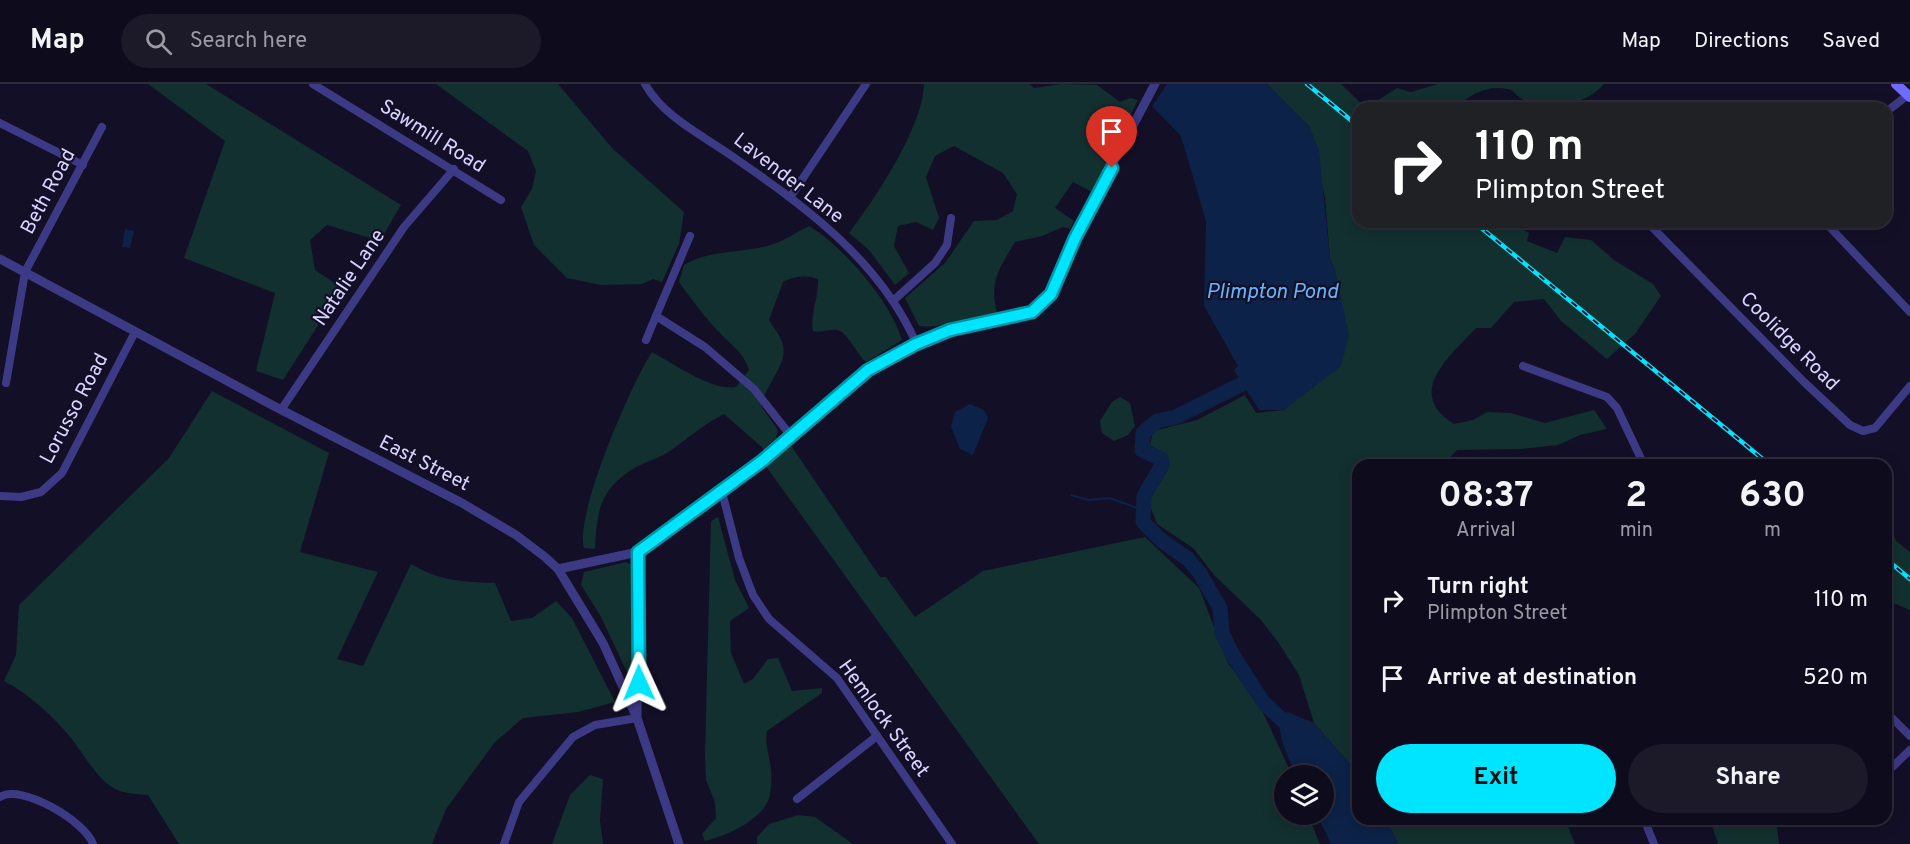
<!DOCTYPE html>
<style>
body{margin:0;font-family:Overpass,sans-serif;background:#1c1929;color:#f1f3f6;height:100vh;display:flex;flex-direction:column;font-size:22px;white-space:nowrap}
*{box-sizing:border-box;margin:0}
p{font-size:20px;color:#9b9ba3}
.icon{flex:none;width:33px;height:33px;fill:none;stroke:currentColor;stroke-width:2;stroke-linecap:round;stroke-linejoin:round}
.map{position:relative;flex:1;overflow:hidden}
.details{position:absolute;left:1352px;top:375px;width:540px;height:366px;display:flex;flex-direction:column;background:#0e0b1c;border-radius:18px;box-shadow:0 3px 15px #0003,0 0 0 2px #2e2b3b}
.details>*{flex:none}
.hud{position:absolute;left:1352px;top:18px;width:540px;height:126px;border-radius:18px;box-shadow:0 3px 15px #0003,0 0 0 2px #2e2b3b;background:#202124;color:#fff;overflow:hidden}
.buttons{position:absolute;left:1274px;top:681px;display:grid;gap:12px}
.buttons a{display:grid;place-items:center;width:60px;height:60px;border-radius:50%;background:#0e0b1c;box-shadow:0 3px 15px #0003,0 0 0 2px #2e2b3b;font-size:30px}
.pin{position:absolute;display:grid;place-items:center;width:51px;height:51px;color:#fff;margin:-62px -26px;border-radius:50% 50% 50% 0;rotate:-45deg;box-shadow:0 0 6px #0007}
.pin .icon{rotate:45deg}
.me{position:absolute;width:66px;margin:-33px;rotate:359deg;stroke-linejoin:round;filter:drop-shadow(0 0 4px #0008)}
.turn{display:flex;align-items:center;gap:21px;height:126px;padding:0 24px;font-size:27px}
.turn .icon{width:78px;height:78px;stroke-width:2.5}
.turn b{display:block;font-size:42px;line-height:51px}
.eta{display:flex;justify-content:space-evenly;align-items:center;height:102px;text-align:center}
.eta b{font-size:36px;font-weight:700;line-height:42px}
.button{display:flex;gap:12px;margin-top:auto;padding:12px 24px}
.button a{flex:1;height:69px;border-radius:36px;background:#00e5ff;color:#111;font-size:24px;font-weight:700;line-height:69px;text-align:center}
.button a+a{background:#1c1929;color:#f1f3f6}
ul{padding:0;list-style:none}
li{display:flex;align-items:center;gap:18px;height:78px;padding:0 24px}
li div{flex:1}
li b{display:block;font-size:22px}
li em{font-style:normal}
header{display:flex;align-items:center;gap:36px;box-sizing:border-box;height:84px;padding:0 30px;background:#0e0b1c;border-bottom:2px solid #2e2b3b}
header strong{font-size:28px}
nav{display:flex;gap:33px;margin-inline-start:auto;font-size:21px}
.search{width:420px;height:54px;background:#1c1929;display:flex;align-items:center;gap:15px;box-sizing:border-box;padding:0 21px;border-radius:33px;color:#9b9ba3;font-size:22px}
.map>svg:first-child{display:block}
</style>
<header>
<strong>Map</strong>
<div class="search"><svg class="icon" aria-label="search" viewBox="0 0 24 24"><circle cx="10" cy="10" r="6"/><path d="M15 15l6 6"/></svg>Search here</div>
<nav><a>Map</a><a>Directions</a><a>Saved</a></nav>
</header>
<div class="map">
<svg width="1910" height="760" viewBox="0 0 1910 760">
<rect width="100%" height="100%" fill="#130f26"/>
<g fill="#12302f">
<polygon points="148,0 206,0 401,121 380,157 327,141 310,156 315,186 342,204 283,296 256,287 275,209 184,174 225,57"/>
<polygon points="436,0 558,0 613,65 684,128 679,160 662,198 653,195 642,200 601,201 567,194 534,161 521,123 532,105 536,87 528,67"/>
<path d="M924 0H1029L1034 4 1062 0 1097 1 1120 18 1130 14 1138 16 1092 108 1073 98 1055 124 1074 137 1070 145 1063 143 1042 152 1015 158C999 185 989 197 997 229 972 232 944 245 919 242L905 214 945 179 974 137 997 136 1013 127 1017 110 1003 89 954 62 935 72 926 93 939 134 933 146 916 138 898 142 894 162 909 189 895 201 869 166 849 149C875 115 923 43 924 0Z"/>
<path d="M1267 0H1341L1366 24 1397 4 1411 8 1438 0H1604C1585 22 1553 25 1526 17 1519 15 1516 9 1511 6 1490 0 1471 9 1456 24H1358V138H1511L1529 149 1527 157 1557 169 1565 153 1591 156 1614 176 1653 200 1661 212 1635 250 1607 275 1561 237 1544 215 1514 218 1491 244H1476C1450 272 1404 309 1454 340L1473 336 1487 328 1511 329 1545 339 1594 326 1607 345 1580 351 1558 361 1522 365 1457 366 1443 381H1358L1357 688 1314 639 1299 591 1278 558 1261 536 1215 492 1193 464 1157 440 1149 419 1157 399 1168 386V372L1150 361 1153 347 1197 336 1245 311 1256 329 1284 326 1336 190 1330 174 1325 113 1309 42Z"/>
<path d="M809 142C843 162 891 218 902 256L866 278C857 271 848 248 837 246 829 245 822 249 813 247 810 229 819 213 818 195 805 191 795 192 783 198L769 236C773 243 781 252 783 261 788 280 765 302 761 322L778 346 776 354 764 365 724 330C704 340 688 354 670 367 660 374 647 377 636 383 600 405 597 425 595 465L584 464C574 432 632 298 652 268 672 279 714 308 736 303L749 286C741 264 732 263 717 246 703 231 691 215 679 198L684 181C709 166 739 169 767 162 783 158 795 149 809 142Z"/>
<path d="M212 307 329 369 300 468 378 488 337 575 363 582 411 480C441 497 461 498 495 499L511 537 532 534 556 517 572 534 615 618 578 628 523 634 495 658 446 725 432 760H179L148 711C139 710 128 710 120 707 99 700 84 670 71 654 53 632 29 610 4 597L16 571 19 521 169 374Z"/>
<polygon points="1120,313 1130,319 1135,342 1128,351 1114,357 1102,349 1100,337 1112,318"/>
<polygon points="790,360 880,493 886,493 915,533 983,487 1145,453 1199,504 1228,579 1261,624 1292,691 1284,692 1284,730 1308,731 1320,760 1039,760 765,381"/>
<polygon points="1886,430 1896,457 1910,468 1910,526 1896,520 1886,522"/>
<path d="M718 433 735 496 749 524 730 537 731 569 744 600 753 595 768 575 778 574 792 607 822 604V609L767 647C765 660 768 666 770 679 772 688 772 708 768 717 759 737 726 752 705 757L702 750 716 734 715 718 706 696 705 670 711 437Z"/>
<polygon points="626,478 632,481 633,486 633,586 627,588 600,531 581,501 584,488"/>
<polygon points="590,691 603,695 600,736 603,760 552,760 570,711"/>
<polygon points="798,731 815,733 853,760 757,760 757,753 769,740"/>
<polygon points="1386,735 1565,735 1575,760 1398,760"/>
<polygon points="1710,735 1776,735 1779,760 1718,760"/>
</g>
<g fill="#0c2248">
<polygon points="1167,0 1267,0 1309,42 1319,66 1330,174 1336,190 1349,251 1341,282 1284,326 1259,326 1234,286 1238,282 1204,222 1206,137 1181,52 1152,22"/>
<polygon points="125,145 134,147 130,164 122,163"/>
<polygon points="970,320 984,326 988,334 973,371 960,365 951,343 955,328"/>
<path d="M1287 628 1314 639 1357 688 1358 735H1386L1398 760H1331L1317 731 1323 730V692L1297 691C1287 671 1278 656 1280 633Z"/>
</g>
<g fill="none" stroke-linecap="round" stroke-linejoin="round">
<polyline stroke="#0c2248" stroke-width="2" points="1071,411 1088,416 1110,414 1142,426"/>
<polyline stroke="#0c2248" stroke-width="15" points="1256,285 1242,300 1176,333 1157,337 1143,349 1142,366 1161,375 1162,381 1144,412 1143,438 1161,456 1188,475 1199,488 1220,524 1222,549 1234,573 1263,618 1294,647"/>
<g stroke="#3d3a85" stroke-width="8">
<polyline points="313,0 501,116"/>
<path d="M645 0C663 32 700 50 729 70 803 121 879 175 916 259"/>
<polyline points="1886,28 1908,11"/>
<polyline points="0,39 83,81"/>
<polyline points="791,112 866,0"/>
<polyline points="1647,138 1804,298 1850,341 1863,347 1875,344 1910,302"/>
<polyline points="1825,138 1910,228"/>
<polyline points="894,216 935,179 947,161 951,134"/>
<polyline points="656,232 690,152"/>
<polyline points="646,256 656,232 705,263 754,305 791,352"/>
<polyline points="1523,282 1607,313 1617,324 1644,381"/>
<polyline points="6,299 25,188 102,43"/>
<polyline points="281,326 404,143 454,85"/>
<polyline points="722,408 739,474 753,511 769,535 837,594 952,760"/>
<polyline points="0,412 21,413 41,408 62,389 135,248"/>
<polyline points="1886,628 1910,652"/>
<polyline points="1886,689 1910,666"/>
<path d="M0 713C21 699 86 738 93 760"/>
<polyline points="797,715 877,652"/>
<polyline points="1644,735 1654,760"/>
<polyline points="504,760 519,718 573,653 595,641 637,634"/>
</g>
<g stroke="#3d3a85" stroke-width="9">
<polyline points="0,175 272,321 462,419 516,451 545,473 558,485 603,559 637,634 679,760"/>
<polyline points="558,485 638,468 762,377 868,286 901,268 950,246 1032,228 1051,210 1085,132 1155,0"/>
<polyline points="637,631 638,468"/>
</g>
<polyline stroke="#6f6bff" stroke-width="10" points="1896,0 1910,13"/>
<g stroke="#00e5ff" stroke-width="4.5">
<g id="rail">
<polyline points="1307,0 1358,42"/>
<polyline points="1474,138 1770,381"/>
<polyline points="1886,475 1910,495"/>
</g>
</g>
<use href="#rail" stroke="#130f26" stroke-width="2" stroke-dasharray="7" stroke-linecap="butt"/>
</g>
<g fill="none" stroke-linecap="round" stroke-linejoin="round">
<g stroke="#0095a6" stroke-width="15">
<polyline id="route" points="639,599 638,468 762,377 868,286 916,260 950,246 1032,228 1051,210 1075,154 1112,84"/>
</g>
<use href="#route" stroke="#00e5ff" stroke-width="10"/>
</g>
<g text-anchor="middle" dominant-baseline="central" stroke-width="4.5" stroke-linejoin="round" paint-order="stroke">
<g font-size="20" fill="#d9d4ff" stroke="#130f26">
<text transform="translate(432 53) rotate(32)">Sawmill Road</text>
<text transform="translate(788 95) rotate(38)">Lavender Lane</text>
<text transform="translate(49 108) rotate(-62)">Beth Road</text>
<text transform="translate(350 194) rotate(-56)">Natalie Lane</text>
<text transform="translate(1789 258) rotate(45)">Coolidge Road</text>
<text transform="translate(75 325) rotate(-62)">Lorusso Road</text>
<text transform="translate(424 380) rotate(27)">East Street</text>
<text transform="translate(883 635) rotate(54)">Hemlock Street</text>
</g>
<g font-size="21" font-style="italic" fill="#62b6ff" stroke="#130f26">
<text x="1272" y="208">Plimpton Pond</text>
</g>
</g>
</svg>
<div class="buttons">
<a><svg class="icon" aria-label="layers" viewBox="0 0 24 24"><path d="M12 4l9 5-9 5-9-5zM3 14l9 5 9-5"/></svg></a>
</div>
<div class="pin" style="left:1112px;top:84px;background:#d93025"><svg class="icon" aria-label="arrive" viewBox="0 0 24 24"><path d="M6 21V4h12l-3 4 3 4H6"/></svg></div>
<svg class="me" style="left:639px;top:599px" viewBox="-20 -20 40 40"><path d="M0-17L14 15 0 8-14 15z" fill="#00e5ff" stroke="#fff" stroke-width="4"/></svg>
<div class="hud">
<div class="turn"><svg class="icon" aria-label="right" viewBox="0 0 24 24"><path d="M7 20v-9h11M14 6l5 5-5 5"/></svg><div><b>110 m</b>Plimpton Street</div></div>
</div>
<section class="details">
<div class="eta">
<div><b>08:37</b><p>Arrival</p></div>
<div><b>2</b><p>min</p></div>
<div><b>630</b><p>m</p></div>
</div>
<ul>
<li><svg class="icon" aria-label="right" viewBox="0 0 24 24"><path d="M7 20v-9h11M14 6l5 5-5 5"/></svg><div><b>Turn right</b><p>Plimpton Street</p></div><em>110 m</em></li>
<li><svg class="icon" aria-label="arrive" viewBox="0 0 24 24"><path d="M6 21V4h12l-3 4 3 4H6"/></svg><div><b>Arrive at destination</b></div><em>520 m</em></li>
</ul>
<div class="button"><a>Exit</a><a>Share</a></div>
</section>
</div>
